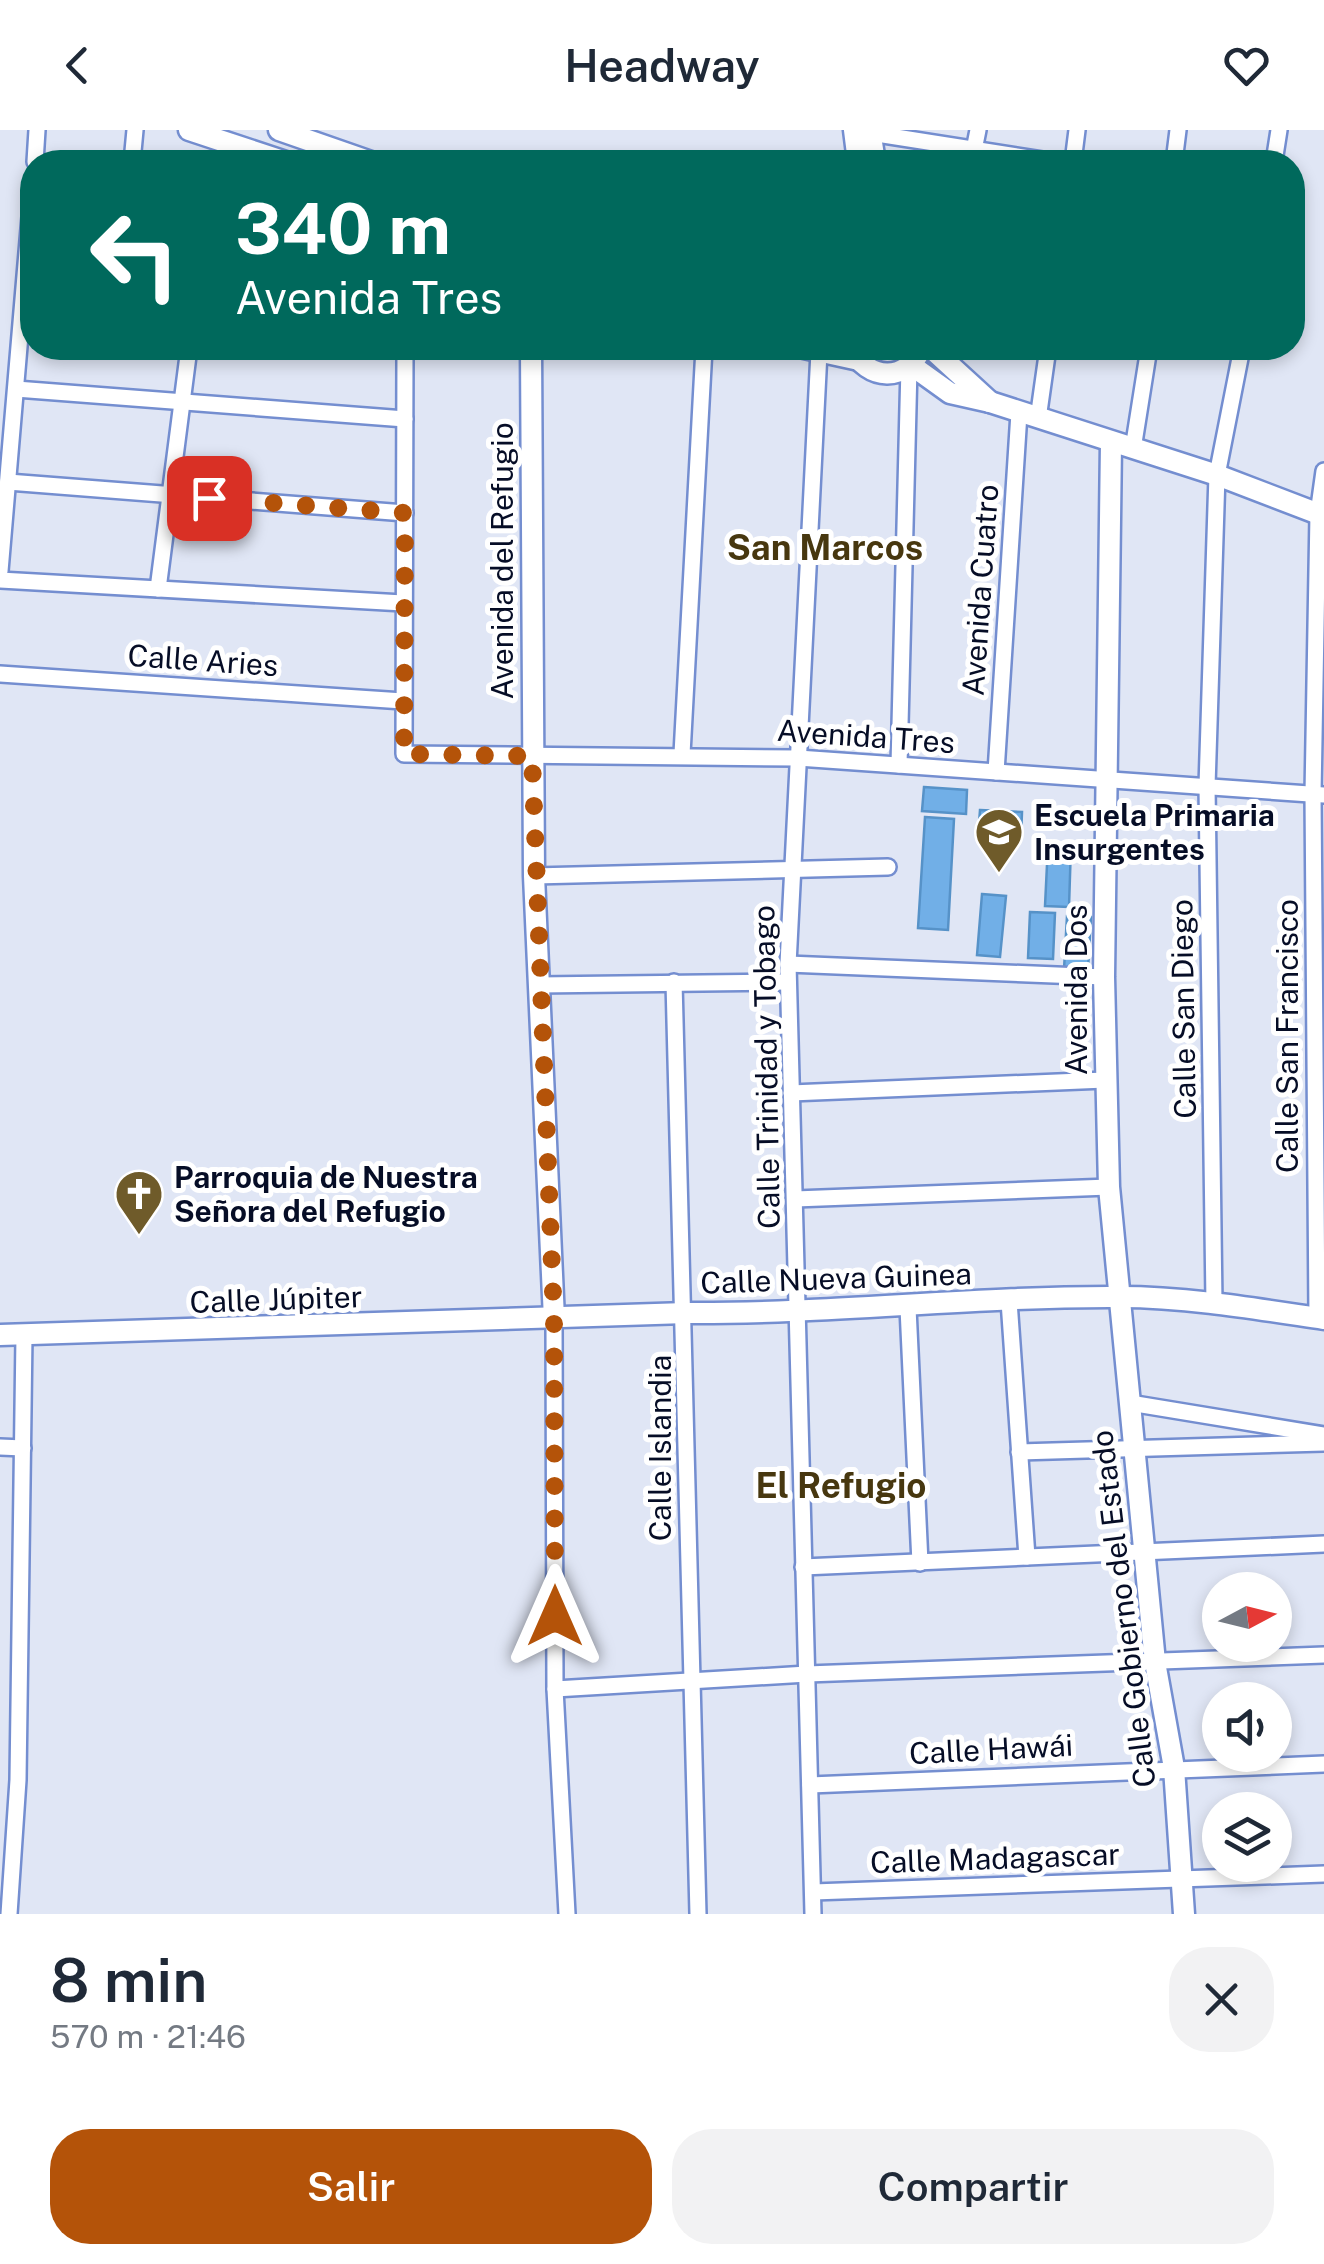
<!DOCTYPE html>
<html lang="es">
<meta charset="utf-8">
<style>
body{margin:0;font-family:"Public Sans",sans-serif;background:#f2f2f3;color:#1f2937;height:100vh;display:flex;flex-direction:column;font-size:38px;white-space:nowrap}
*{box-sizing:border-box;margin:0}
p{font-size:32px;color:#747a83}
.icon{flex:none;width:55px;height:55px;fill:none;stroke:currentColor;stroke-width:2;stroke-linecap:round;stroke-linejoin:round}
.map{position:relative;height:1784px;overflow:hidden}
.details{display:flex;flex-direction:column;background:#fff;flex:1}
.details>*{flex:none}
.hud{position:absolute;left:20px;top:20px;width:1285px;height:210px;border-radius:40px;box-shadow:0 5px 15px #0003;background:#00695c;color:#fff;overflow:hidden}
.needle{width:65px;rotate:83deg}
.controls{position:absolute;left:1202px;top:1442px;display:grid;gap:20px}
.controls a{display:grid;place-items:center;width:90px;height:90px;border-radius:50%;background:#fff;box-shadow:0 5px 15px #0003;font-size:50px}
.pin{position:absolute;display:grid;place-items:center;width:85px;height:85px;color:#fff;margin:-42px;border-radius:20px;box-shadow:0 5px 15px #0006}
.me{position:absolute;width:110px;margin:-55px;rotate:0deg;stroke-linejoin:round;filter:drop-shadow(0 0 8px #0008)}
.turn{display:flex;align-items:center;gap:35px;height:210px;padding:0 50px;font-size:45px}
.turn .icon{width:130px;height:130px;stroke-width:2.5}
.turn b{display:block;font-size:70px;line-height:85px}
.round{display:grid;place-items:center;flex:none;width:105px;height:105px;border-radius:40px;background:#f2f2f3}
.head{display:flex;align-items:center;justify-content:space-between;height:170px;padding:0 50px}
h1{font-size:60px;font-weight:600;line-height:75px}
.cta{display:flex;gap:20px;margin-top:auto;padding:20px 50px}
.cta a{flex:1;height:115px;border-radius:40px;background:#b45309;color:#fff;font-size:40px;font-weight:600;line-height:115px;text-align:center}
.cta a+a{background:#f2f2f3;color:#1f2937}
header{display:flex;justify-content:space-between;align-items:center;height:130px;padding:0 50px;background:#fff;font-size:45px;font-weight:600}
.map>svg:first-child{display:block}
</style>
<header><svg class="icon" aria-label="back" viewBox="0 0 24 24"><path d="M15 5l-7 7 7 7"/></svg>Headway<svg class="icon" aria-label="heart" viewBox="0 0 24 24"><path d="M12 20l-8-8c-3-5 5-10 8-4 3-6 11-1 8 4z"/></svg></header>
<div class="map">
<svg width="1324" height="1784" viewBox="0 0 1324 1784">
<rect width="100%" height="100%" fill="#e0e6f5"/>
<g fill="#71afe7" stroke="#5692c8" stroke-width="2.5">
<polygon points="924,657 967,660 966,684 922,681"/>
<polygon points="980,680 1022,682 1021,709 978,707"/>
<polygon points="925,687 954,689 948,800 918,798"/>
<polygon points="1048,714 1071,715 1069,777 1045,776"/>
<polygon points="982,764 1006,766 1000,827 977,825"/>
<polygon points="1030,782 1055,783 1053,829 1028,828"/>
<polygon points="1067,786 1091,787 1088,840 1064,839"/>
</g>
<g fill="none" stroke-linecap="round" stroke-linejoin="round">
<g stroke="#748ed0" stroke-width="20">
<g id="street">
<polyline points="877,4 1055,32"/>
<polyline points="974,20 978,0"/>
<polyline points="35,32 37,0"/>
<polyline points="132,32 135,0"/>
<polyline points="1073,32 1077,0"/>
<polyline points="1174,32 1178,0"/>
<polyline points="1274,32 1279,0"/>
<polyline points="405,218 404,624 798,628 1324,665"/>
<polyline points="16,259 405,289"/>
<polyline points="1038,289 1048,218"/>
<polyline points="1133,319 1149,218"/>
<polyline points="8,352 405,383"/>
<polyline points="0,441 32,63"/>
<polyline points="0,450 403,473"/>
<polyline points="158,459 189,218"/>
<polyline points="0,544 403,571"/>
<polyline points="682,624 704,218"/>
<polyline points="899,635 909,237"/>
<polyline points="996,642 1019,283"/>
<polyline points="534,746 888,737"/>
<polyline points="788,834 1104,847"/>
<polyline points="674,852 698,1784"/>
<polyline points="538,855 788,852"/>
<polyline points="791,963 1105,950"/>
<polyline points="795,1069 1109,1057"/>
<polyline points="1009,1171 1027,1427"/>
<polyline points="1214,1173 1207,656 1217,345 1242,218"/>
<polyline points="908,1178 920,1433"/>
<polyline points="1317,1188 1313,664 1318,384 1324,341"/>
<polyline points="554,1189 555,1559 567,1784"/>
<polyline points="1130,1273 1324,1305"/>
<polyline points="0,1317 23,1318"/>
<polyline points="1019,1322 1324,1313"/>
<polyline points="803,1437 1324,1414"/>
<polyline points="555,1559 807,1544 1324,1525"/>
<polyline points="810,1655 1324,1634"/>
<polyline points="813,1762 1324,1744"/>
<polyline points="9,1784 18,1650 24,1205"/>
<polyline points="813,1784 788,834 819,222"/>
</g>
</g>
<g stroke="#748ed0" stroke-width="25">
<g id="secondary">
<polyline points="189,0 286,32"/>
<polyline points="279,0 371,32"/>
<polyline points="854,0 858,32"/>
<polyline points="870,0 875,32"/>
<polyline points="531,218 534,746 554,1189"/>
<polyline points="804,218 859,230"/>
<path d="M852 218C866 251 908 253 921 218"/>
<polyline points="931,218 990,272"/>
<polyline points="911,235 950,263 990,272 1217,345 1324,386"/>
<polyline points="1111,313 1104,847 1109,1057 1155,1532 1174,1638 1184,1784"/>
<path d="M0 1205 686 1183C831 1184 975 1166 1120 1167 1188 1167 1257 1179 1324 1189"/>
</g>
</g>
<use href="#street" stroke="#fff" stroke-width="15"/>
<use href="#secondary" stroke="#fff" stroke-width="20"/>
</g>
<g fill="none" stroke-linecap="round" stroke-linejoin="round">
<polyline stroke="#b45309" stroke-width="18" stroke-dasharray="0 32.4" points="209,368 405,383 404,624 532,626 554,1189 555,1486"/>
</g>
<defs>
<g id="school-pin" transform="scale(2.5)"><path d="M0 17L-7.5 6A9.5 9.5 0 1 1 7.5 6Z" fill="#6f5b2a" stroke="#fff"/><path d="M0-5L7-2L0 1L-7-2ZM-4 1L0 2.5L4 1V4Q0 6-4 4Z" fill="#fff"/></g>
<g id="church-pin" transform="scale(2.5)"><path d="M0 17L-7.5 6A9.5 9.5 0 1 1 7.5 6Z" fill="#6f5b2a" stroke="#fff"/><path d="M-1.2-6h2.4v3.5h3.3v2.4h-3.3V6h-2.4V-.1h-3.3v-2.4h3.3Z" fill="#fff"/></g>
</defs>
<g fill-rule="evenodd">
<use href="#school-pin" x="999" y="702"/>
<use href="#church-pin" x="139" y="1064"/>
</g>
<g text-anchor="middle" dominant-baseline="central" stroke-width="10" stroke-linejoin="round" paint-order="stroke">
<g font-size="30" fill="#060d26" stroke="#fff">
<text transform="translate(502 431) rotate(-90)">Avenida del Refugio</text>
<text transform="translate(980 460) rotate(-86)">Avenida Cuatro</text>
<text transform="translate(203 530) rotate(4)">Calle Aries</text>
<text transform="translate(866 606) rotate(4)">Avenida Tres</text>
<text transform="translate(1076 860) rotate(-90)">Avenida Dos</text>
<text transform="translate(1183 879) rotate(-91)">Calle San Diego</text>
<text transform="translate(1287 906) rotate(-90)">Calle San Francisco</text>
<text transform="translate(766 937) rotate(-91)">Calle Trinidad y Tobago</text>
<text transform="translate(836 1148) rotate(-2)">Calle Nueva Guinea</text>
<text transform="translate(276 1169) rotate(-2)">Calle Júpiter</text>
<text transform="translate(660 1318) rotate(-90)">Calle Islandia</text>
<text transform="translate(1123 1479) rotate(-97)">Calle Gobierno del Estado</text>
<text transform="translate(991 1619) rotate(-3)">Calle Hawái</text>
<text transform="translate(995 1728) rotate(-2)">Calle Madagascar</text>
</g>
<g font-size="30" font-weight="bold" fill="#060d26" stroke="#fff" text-anchor="start">
<text x="1034" y="685">Escuela Primaria<tspan x="1034" dy="34">Insurgentes</tspan></text>
<text x="174" y="1047">Parroquia de Nuestra<tspan x="174" dy="34">Señora del Refugio</tspan></text>
</g>
<g font-size="35" font-weight="bold" fill="#47370f" stroke="#fff">
<text x="825" y="417">San Marcos</text>
<text x="841" y="1355">El Refugio</text>
</g>
</g>
</svg>
<div class="controls">
<a><svg class="needle" viewBox="-14 -14 28 28"><path d="M0-13l5 13h-10z" fill="#e53935"/><path d="M0 13l5-13h-10z" fill="#747a83"/></svg></a>
<a><svg class="icon" aria-label="sound" viewBox="0 0 24 24"><path d="M4 9h4l5-4v14l-5-4H4zM17 9q2 3 0 6"/></svg></a>
<a><svg class="icon" aria-label="layers" viewBox="0 0 24 24"><path d="M12 4l9 5-9 5-9-5zM3 14l9 5 9-5"/></svg></a>
</div>
<div class="pin" style="left:209px;top:368px;background:#d93025"><svg class="icon" aria-label="arrive" viewBox="0 0 24 24"><path d="M6 21V4h12l-3 4 3 4H6"/></svg></div>
<svg class="me" style="left:555px;top:1486px" viewBox="-20 -20 40 40"><path d="M0-17L14 15 0 8-14 15z" fill="#b45309" stroke="#fff" stroke-width="4"/></svg>
<div class="hud">
<div class="turn"><svg class="icon" aria-label="left" viewBox="0 0 24 24"><path d="M17 20v-9H6M10 6l-5 5 5 5"/></svg><div><b>340 m</b>Avenida Tres</div></div>
</div>
</div>
<section class="details">
<div class="head"><div><h1>8 min</h1><p>570 m · 21:46</p></div><a class="round"><svg class="icon" aria-label="close" viewBox="0 0 24 24"><path d="M6 6l12 12M18 6L6 18"/></svg></a></div>
<div class="cta"><a>Salir</a><a>Compartir</a></div>
</section>
